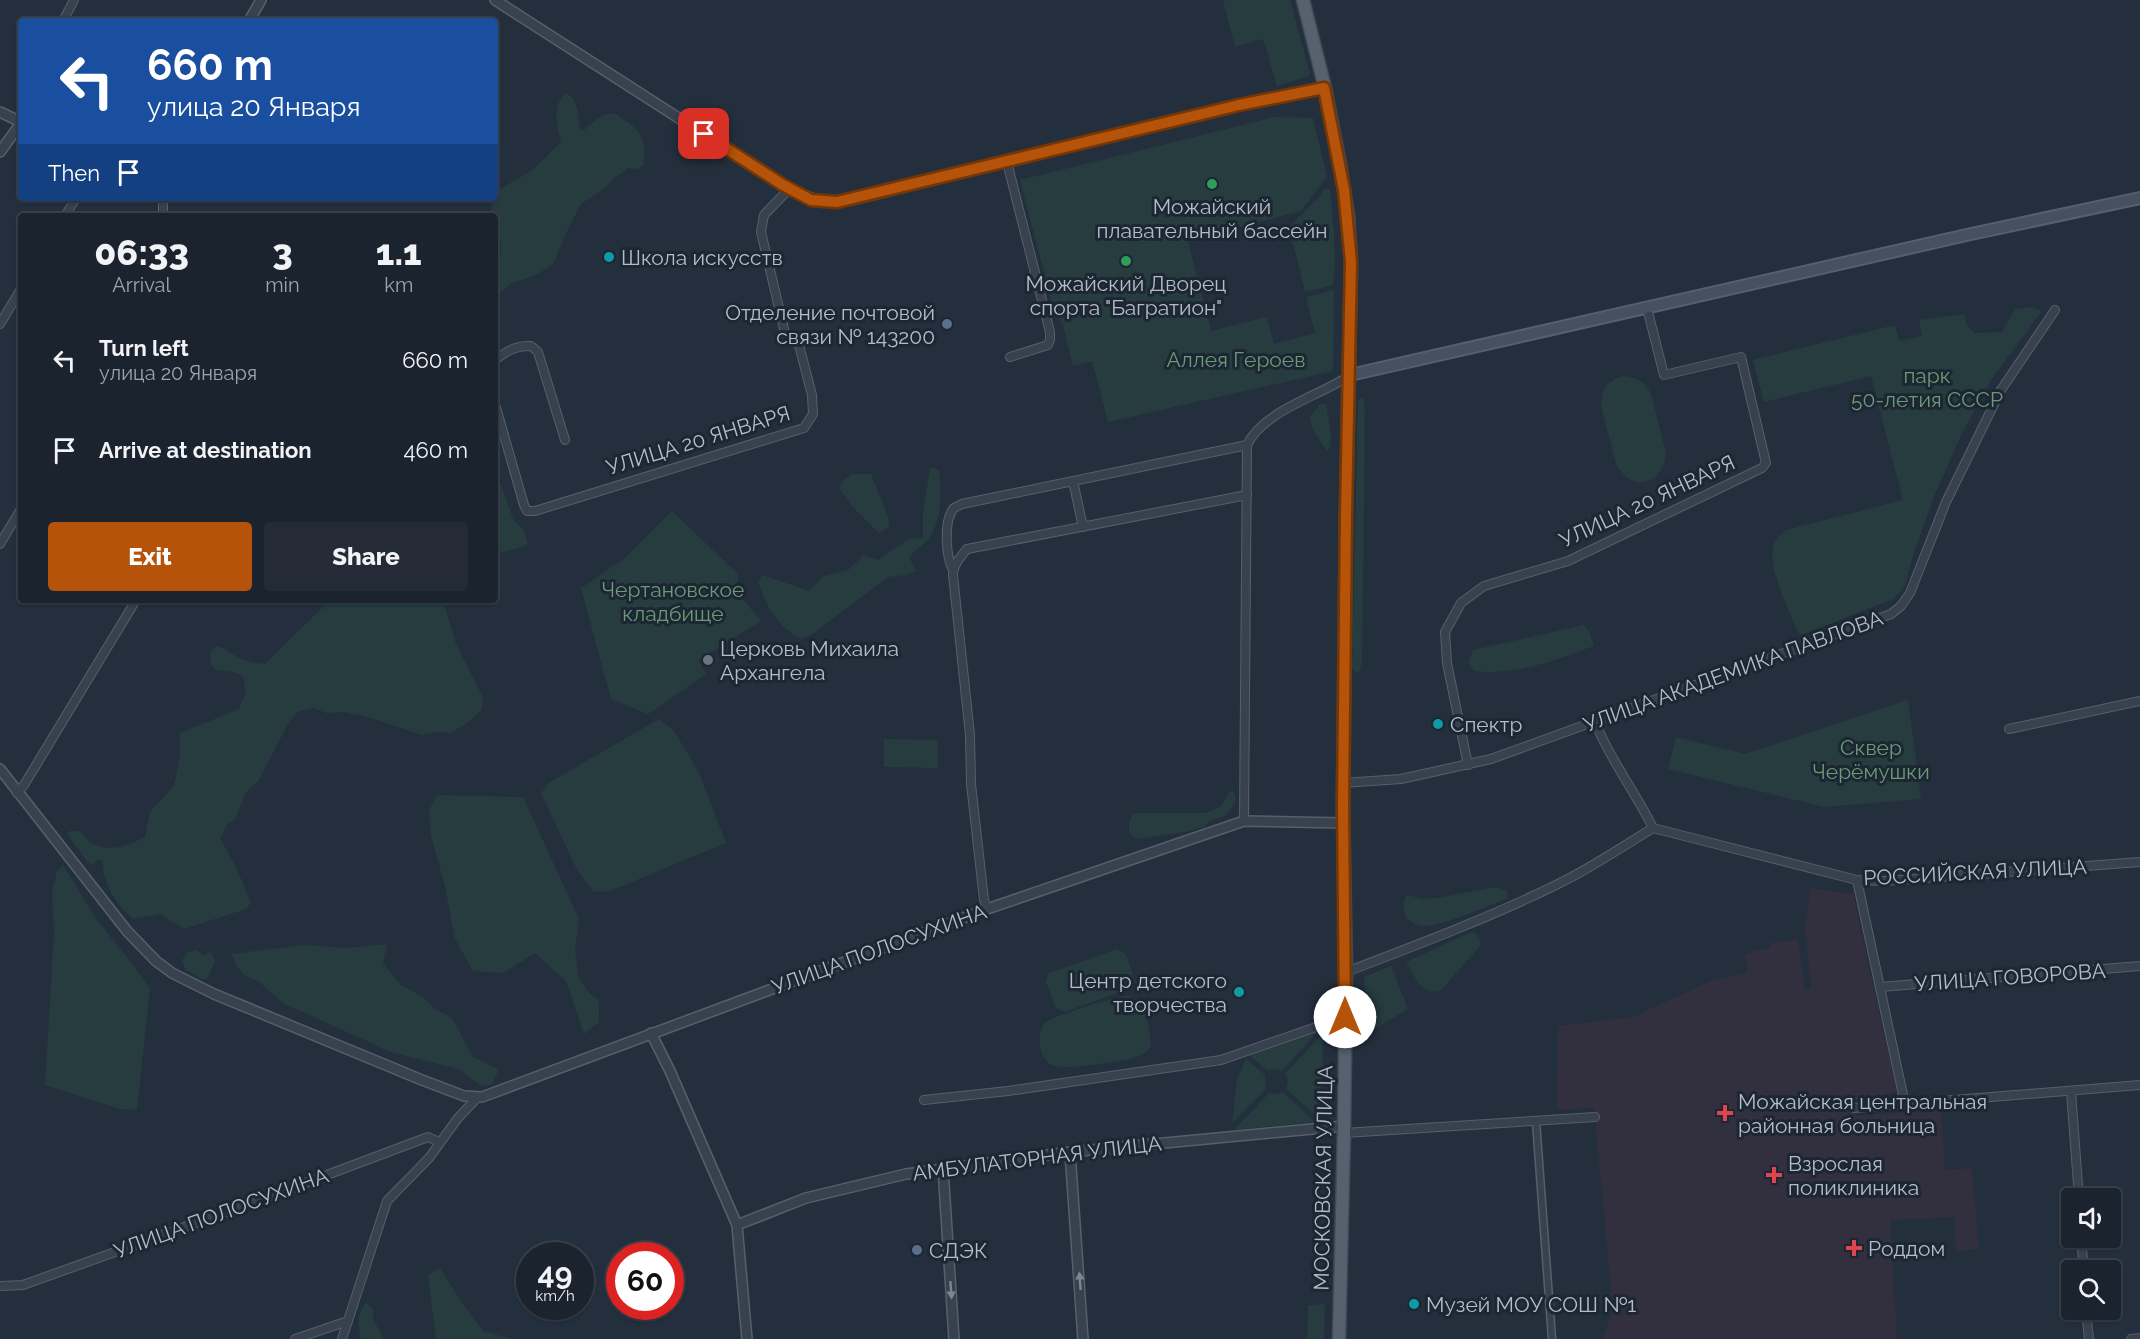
<!DOCTYPE html>
<meta charset="utf-8">
<style>
body{margin:0;font-family:Raleway,sans-serif;background:#242b36;color:#f1f3f6;height:100vh;display:flex;flex-direction:column;font-size:22px;white-space:nowrap}
*{box-sizing:border-box;margin:0}
p{font-size:20px;color:#a0a4aa}
.icon{flex:none;width:33px;height:33px;fill:none;stroke:currentColor;stroke-width:2;stroke-linecap:round;stroke-linejoin:round}
.map{position:relative;flex:1;overflow:hidden}
.sheet{position:absolute;left:18px;top:213px;width:480px;height:390px;display:flex;flex-direction:column;background:#1b232e;border-radius:6px;box-shadow:0 2px 4px #0004,0 0 0 2px #39404a}
.sheet>*{flex:none}
.banner{position:absolute;left:18px;top:18px;width:480px;height:183px;border-radius:6px;box-shadow:0 2px 4px #0004,0 0 0 2px #39404a;background:#1a4fa0;color:#fff;overflow:hidden}
.controls{position:absolute;left:2061px;top:1188px;display:grid;gap:12px}
.controls a{display:grid;place-items:center;width:60px;height:60px;border-radius:6px;background:#1b232e;box-shadow:0 2px 4px #0004,0 0 0 2px #39404a;font-size:30px}
.speed{position:absolute;left:516px;top:1242px;display:flex;gap:12px;font-size:30px;font-weight:700;text-align:center}
.speed>*{display:grid;place-content:center;width:78px;height:78px;border-radius:50%;background:#1b232e;box-shadow:0 2px 4px #0004,0 0 0 2px #39404a;line-height:1}
.speed small{font-size:15px;font-weight:400}
.speed .limit{border:9px solid #d22;background:#fff;color:#111}
.pin{position:absolute;display:grid;place-items:center;width:51px;height:51px;color:#fff;margin:-26px;border-radius:12px;box-shadow:0 3px 9px #0006}
.me{position:absolute;width:66px;margin:-33px;rotate:0deg;stroke-linejoin:round;filter:drop-shadow(0 0 4px #0008)}
.turn{display:flex;align-items:center;gap:21px;height:126px;padding:0 30px;font-size:27px}
.turn .icon{width:78px;height:78px;stroke-width:2.5}
.turn b{display:block;font-size:42px;line-height:51px}
.then{display:flex;align-items:center;height:57px;padding:0 30px;background:#0003;gap:12px;font-size:22px}
.eta{display:flex;justify-content:space-evenly;align-items:center;height:102px;text-align:center}
.eta b{font-size:36px;font-weight:800;line-height:42px}
.primary-button{display:flex;gap:12px;margin-top:auto;padding:12px 30px}
.primary-button a{flex:1;height:69px;border-radius:6px;background:#b45309;color:#fff;font-size:24px;font-weight:800;line-height:69px;text-align:center}
.primary-button a+a{background:#242b36;color:#f1f3f6}
ul{padding:0;list-style:none}
li{display:flex;align-items:center;gap:18px;height:90px;padding:0 30px}
li div{flex:1}
li b{display:block;font-size:22px}
li em{font-style:normal}
.map>svg:first-child{display:block}
</style>
<div class="map">
<svg width="2140" height="1339" viewBox="0 0 2140 1339">
<rect width="100%" height="100%" fill="#242f3e"/>
<polygon fill="#32303f" points="1810,888 1853,894 1897,1092 1854,1100 1855,1116 1941,1110 1945,1170 1972,1168 1979,1249 1956,1251 1954,1217 1890,1220 1897,1339 1602,1339 1613,1311 1594,1108 1557,1110 1558,1026 1633,1017 1713,980 1747,973 1745,955 1753,954 1753,951 1769,949 1771,943 1798,940 1805,990 1811,989 1805,928"/>
<g fill="#263c3f">
<polygon points="1223,0 1290,0 1310,73 1308,76 1277,86 1263,39 1235,47"/>
<path d="M566 93C579 100 578 116 580 129L584 130C590 126 599 116 607 114 614 112 619 116 624 120 644 132 645 141 644 164L638 169 628 168 614 178 606 187 581 204 568 229 553 264 538 274 510 284 501 292 495 301V260L500 257 501 244 495 235V216H491C491 185 513 185 534 168 544 160 552 150 561 142 557 124 551 107 566 93Z"/>
<polygon points="1275,117 1313,118 1327,177 1301,211 1188,241 1211,331 1267,317 1274,344 1315,333 1306,297 1334,290 1333,371 1108,422 1092,361 1073,366 1063,325 1053,307 1020,180"/>
<path d="M1325 188 1330 190C1333 222 1337 253 1333 285L1305 292 1289 227 1319 197Z"/>
<path d="M2032 307 2042 311 1991 380 1961 435 1934 497 1912 558 1905 586 1893 599 1801 635 1797 630C1789 610 1763 560 1776 540 1778 537 1783 533 1786 530L1903 500 1871 376 1764 402 1753 360 1895 325 1899 341 1922 336 1919 320 1965 314 1966 324 1974 333 2002 332 2015 309Z"/>
<path d="M1623 376C1637 377 1644 381 1651 394L1665 449C1669 483 1631 495 1616 464L1602 409C1599 392 1606 381 1623 376Z"/>
<polygon points="1361,397 1363,398 1365,411 1362,662 1360,671 1356,673 1352,669 1358,401"/>
<polygon points="1326,403 1331,435 1330,448 1327,451 1313,430 1310,417 1319,405"/>
<polygon points="495,466 513,519 524,531 528,543 522,547 495,554"/>
<path d="M930 467 939 470C941 491 942 519 930 537 925 544 915 550 909 557L916 571 906 575 888 577 811 635 802 639C780 631 764 603 758 581L763 575 809 591 824 576 848 570 864 555 878 560 909 539 923 538V512Z"/>
<polygon points="851,474 871,474 889,519 889,526 879,533 851,505 839,488 842,482"/>
<polygon points="672,511 739,575 735,590 761,621 698,660 706,674 648,714 611,699 581,588 625,558"/>
<path d="M330 600H443L456 644 483 697 481 710 471 720 451 733 438 732 422 735 365 716 344 712 326 713 314 708 299 711 288 724 259 780 246 792 235 820 227 824 220 838 237 869 251 903 246 909 184 929 160 914 133 919C117 905 102 884 103 862L98 859 93 865 88 863 67 834 70 831H79C84 835 88 842 93 844 110 853 130 845 145 837L150 812 174 786 180 757V733L239 709 246 692 243 676 233 672 216 670 211 664 210 653 216 646C226 648 230 653 239 658 247 662 256 663 265 664Z"/>
<path d="M1584 625 1589 631 1594 646C1557 660 1514 676 1474 671L1468 662 1473 650Z"/>
<polygon points="1908,700 1921,799 1824,807 1668,769 1676,737 1745,754"/>
<polygon points="659,719 674,731 699,773 726,843 610,891 594,892 577,870 541,793 550,782"/>
<polygon points="884,739 938,740 938,768 884,767"/>
<polygon points="1230,791 1233,792 1236,798 1234,804 1226,816 1210,821 1204,827 1185,832 1136,839 1129,833 1129,823 1133,813 1205,813 1220,807"/>
<polygon points="437,795 523,797 579,919 575,949 578,976 590,994 599,1001 599,1022 584,1034 566,981 535,953 503,973 473,971 455,939 445,886 431,836 429,810"/>
<polygon points="63,865 97,920 133,965 150,988 137,1110 120,1109 45,1085 54,932 52,892 57,871"/>
<path d="M1497 887 1507 891 1508 898C1490 905 1437 929 1420 926 1416 925 1411 922 1407 919 1404 910 1401 904 1407 895L1423 899 1436 898Z"/>
<path d="M1471 932 1476 933 1480 939V946L1441 990C1423 998 1413 974 1406 962Z"/>
<polygon points="387,944 383,963 401,985 423,997 434,1008 452,1018 473,1057 499,1070 491,1085 481,1086 459,1069 391,1052 283,1003 258,981 245,976 238,968 231,954 304,945 347,948"/>
<polygon points="1117,949 1126,954 1134,979 1130,988 1065,1012 1056,1008 1046,982 1049,973"/>
<polygon points="196,950 204,955 211,952 215,961 207,979 202,979 186,970 182,960 188,952"/>
<polygon points="1391,966 1408,1009 1366,1034 1364,977"/>
<path d="M1129 996C1147 1006 1149 1025 1151 1044 1148 1055 1135 1058 1125 1060 1109 1062 1070 1070 1055 1066 1047 1064 1043 1058 1041 1050 1039 1041 1039 1030 1045 1023 1052 1016 1118 995 1129 996Z"/>
<polygon points="1319,1030 1282,1071 1274,1069 1268,1071 1249,1055"/>
<polygon points="1323,1033 1322,1121 1286,1089 1288,1079 1285,1074"/>
<polygon points="1246,1059 1265,1075 1266,1089 1232,1123 1237,1079"/>
<polygon points="1283,1092 1315,1122 1234,1130 1269,1093 1279,1094"/>
<polygon points="440,1268 462,1303 483,1331 512,1339 436,1339 428,1276"/>
<path d="M366 1303 373 1309V1319L384 1339H361C358 1324 356 1315 366 1303Z"/>
<polygon points="1325,1304 1324,1339 1307,1339 1308,1305"/>
</g>
<g fill="none" stroke-linecap="round" stroke-linejoin="round">
<g stroke="#565f6c" stroke-width="9">
<polyline id="pedestrian" points="1536,1121 1552,1339"/>
</g>
<g stroke="#565f6c" stroke-width="10">
<g id="minor">
<polyline points="63,21 74,0"/>
<polyline points="1007,162 1050,332 1050,340 1048,345 1010,357"/>
<polyline points="65,216 76,198"/>
<polyline points="163,216 163,198"/>
<polyline points="0,324 21,289"/>
<path d="M495 360C507 351 516 345 531 346L538 352 565 440"/>
<polyline points="495,404 524,505 527,511 535,511 804,428 813,414 812,395 799,345 785,333 761,232 764,215 790,188"/>
<polyline points="1073,481 1083,527"/>
<polyline points="0,544 21,509"/>
<path d="M953 570C946 557 943 520 954 508 954 508 962 504 962 504L1247 445"/>
<path d="M1595 722C1610 760 1635 791 1653 828"/>
<polyline points="2009,729 2140,701"/>
<polyline points="1468,765 1447,663 1445,632 1461,603 1484,586 1568,561 1762,468 1766,463 1741,357 1664,375 1647,308"/>
<polyline points="1343,783 1401,779 1491,759 1891,614 1901,606 1910,593 1946,502 2001,390 2055,310"/>
<polyline points="17,793 24,785 136,600"/>
<path d="M1244 821 1247 445C1263 411 1319 396 1349 376"/>
<polyline points="1857,880 1905,1104"/>
<path d="M987 909 984 900 971 784 970 735 953 575C953 565 961 556 967 549L1247 495"/>
<path d="M1346 972C1417 945 1489 918 1558 884 1591 868 1622 847 1653 828L1857 880 1885 881 2140 862"/>
<polyline points="1880,987 2140,966"/>
<polyline points="2071,1091 2079,1198"/>
<polyline points="924,1100 1008,1091 1221,1060 1345,1017"/>
<polyline points="1854,1108 2140,1085"/>
<polyline points="1344,1133 1595,1117"/>
<polyline points="2081,1238 2084,1270"/>
<polyline points="0,1286 23,1285 271,1196 428,1137 439,1142"/>
<polyline points="2086,1310 2089,1339"/>
<polyline points="295,1339 348,1321"/>
<polyline points="342,1339 387,1201 429,1158 458,1118 477,1098"/>
<polyline points="2131,1339 2140,1338"/>
</g>
</g>
<g stroke="#565f6c" stroke-width="12">
<g id="tertiary">
<path d="M495 0 783 185C814 201 821 204 856 199L1239 105 1325 88"/>
<polyline points="249,21 261,0"/>
<polyline points="0,112 21,122"/>
<polyline points="0,152 21,123"/>
<polyline points="0,769 127,931 156,961 172,973 214,994 422,1080 464,1096 482,1097 987,909 1244,821 1343,823"/>
<polyline points="651,1033 670,1071 737,1225 747,1339"/>
<polyline points="1070,1152 1083,1339"/>
<polyline points="943,1168 954,1339"/>
<polyline points="737,1225 806,1198 906,1174 1070,1152 1344,1126"/>
</g>
</g>
<g stroke="#565f6c" stroke-width="14">
<polyline id="secondary" points="1350,375 1971,234 2140,198"/>
</g>
<g stroke="#414a57" stroke-width="15">
<polyline id="primary" points="1303,0 1325,88 1340,165 1348,216 1351,262 1346,513 1343,807 1346,972 1344,1133 1339,1339"/>
</g>
<use href="#pedestrian" stroke="#38414e" stroke-width="6"/>
<use href="#minor" stroke="#38414e" stroke-width="8"/>
<use href="#tertiary" stroke="#38414e" stroke-width="9"/>
<use href="#secondary" stroke="#465061" stroke-width="10"/>
<use href="#primary" stroke="#56606e" stroke-width="12"/>
</g>
<defs><path id="oneway-solid" d="M-6-.8H1V-3.2L6.5 0L1 3.2V.8H-6Z" transform="scale(1.5)"/></defs>
<g fill="#7c8592">
<use href="#oneway-solid" transform="translate(1080 1281) rotate(-94)"/>
<use href="#oneway-solid" transform="translate(951 1290) rotate(86)"/>
</g>
<g fill="none" stroke-linecap="round" stroke-linejoin="round">
<g stroke="#753606" stroke-width="15">
<polyline id="route" points="704,134 783,185 811,200 837,202 1239,105 1324,88 1344,190 1351,262 1346,513 1343,807 1345,1017"/>
</g>
<use href="#route" stroke="#b45309" stroke-width="10"/>
</g>
<g fill="#2e9e5b" stroke="#1d2633" stroke-width="2">
<circle cx="1212" cy="184" r="6"/>
<circle cx="1126" cy="261" r="6"/>
</g>
<g fill="#0f9aa8" stroke="#1d2633" stroke-width="2">
<circle cx="609" cy="257" r="6"/>
<circle cx="1438" cy="724" r="6"/>
<circle cx="1239" cy="992" r="6"/>
<circle cx="1414" cy="1304" r="6"/>
</g>
<g fill="#5c6f8a" stroke="#1d2633" stroke-width="2">
<circle cx="947" cy="324" r="6"/>
<circle cx="917" cy="1250" r="6"/>
</g>
<circle fill="#6b7280" stroke="#1d2633" stroke-width="2" cx="708" cy="660" r="6"/>
<g fill="#e0444e" stroke="#1d2633" stroke-width="2">
<path d="M1722 1104h6v6h6v6h-6v6h-6v-6h-6v-6h6z"/>
<path d="M1771 1166h6v6h6v6h-6v6h-6v-6h-6v-6h6z"/>
<path d="M1851 1239h6v6h6v6h-6v6h-6v-6h-6v-6h6z"/>
</g>
<g text-anchor="middle" dominant-baseline="central" stroke-width="6" stroke-linejoin="round" paint-order="stroke">
<g font-size="21" fill="#b4bcc9" stroke="#1d2633" text-anchor="start">
<text x="1212" y="206" text-anchor="middle">Можайский<tspan x="1212" dy="24">плавательный бассейн</tspan></text>
<text x="621" y="257">Школа искусств</text>
<text x="1126" y="283" text-anchor="middle">Можайский Дворец<tspan x="1126" dy="24">спорта "Багратион"</tspan></text>
<text x="935" y="312" text-anchor="end">Отделение почтовой<tspan x="935" dy="24">связи № 143200</tspan></text>
<text x="720" y="648">Церковь Михаила<tspan x="720" dy="24">Архангела</tspan></text>
<text x="1450" y="724">Спектр</text>
<text x="1227" y="980" text-anchor="end">Центр детского<tspan x="1227" dy="24">творчества</tspan></text>
<text x="1738" y="1101">Можайская центральная<tspan x="1738" dy="24">районная больница</tspan></text>
<text x="1788" y="1163">Взрослая<tspan x="1788" dy="24">поликлиника</tspan></text>
<text x="1868" y="1248">Роддом</text>
<text x="929" y="1250">СДЭК</text>
<text x="1426" y="1304">Музей МОУ СОШ №1</text>
</g>
<g font-size="21" fill="#6b9a76" stroke="#1d2633">
<text x="1236" y="359">Аллея Героев</text>
<text x="1927" y="375">парк<tspan x="1927" dy="24">50-летия СССР</tspan></text>
<text x="673" y="589">Чертановское<tspan x="673" dy="24">кладбище</tspan></text>
<text x="1871" y="747">Сквер<tspan x="1871" dy="24">Черёмушки</tspan></text>
</g>
<g font-size="21" fill="#b4bcc9" stroke="#1d2633">
<text transform="translate(698 440) rotate(-17)">УЛИЦА 20 ЯНВАРЯ</text>
<text transform="translate(1647 501) rotate(-25)">УЛИЦА 20 ЯНВАРЯ</text>
<text transform="translate(1733 671) rotate(-20)">УЛИЦА АКАДЕМИКА ПАВЛОВА</text>
<text transform="translate(1975 872) rotate(-3)">РОССИЙСКАЯ УЛИЦА</text>
<text transform="translate(879 949) rotate(-20)">УЛИЦА ПОЛОСУХИНА</text>
<text transform="translate(2010 977) rotate(-4)">УЛИЦА ГОВОРОВА</text>
<text transform="translate(1037 1158) rotate(-7)">АМБУЛАТОРНАЯ УЛИЦА</text>
<text transform="translate(1323 1178) rotate(-89)">МОСКОВСКАЯ УЛИЦА</text>
<text transform="translate(221 1213) rotate(-20)">УЛИЦА ПОЛОСУХИНА</text>
</g>
</g>
</svg>
<div class="controls">
<a><svg class="icon" aria-label="sound" viewBox="0 0 24 24"><path d="M4 9h4l5-4v14l-5-4H4zM17 9q2 3 0 6"/></svg></a>
<a><svg class="icon" aria-label="search" viewBox="0 0 24 24"><circle cx="10" cy="10" r="6"/><path d="M15 15l6 6"/></svg></a>
</div>
<div class="speed"><div>49<small>km/h</small></div><div class="limit">60</div></div>
<div class="pin" style="left:704px;top:134px;background:#d93025"><svg class="icon" aria-label="arrive" viewBox="0 0 24 24"><path d="M6 21V4h12l-3 4 3 4H6"/></svg></div>
<svg class="me" style="left:1345px;top:1017px" viewBox="-20 -20 40 40"><circle r="19" fill="#fff"/><path d="M0-13L10 11 0 6-10 11z" fill="#b45309"/></svg>
<div class="banner">
<div class="turn"><svg class="icon" aria-label="left" viewBox="0 0 24 24"><path d="M17 20v-9H6M10 6l-5 5 5 5"/></svg><div><b>660 m</b>улица 20 Января</div></div>
<div class="then">Then<svg class="icon" aria-label="arrive" viewBox="0 0 24 24"><path d="M6 21V4h12l-3 4 3 4H6"/></svg></div>
</div>
<section class="sheet">
<div class="eta">
<div><b>06:33</b><p>Arrival</p></div>
<div><b>3</b><p>min</p></div>
<div><b>1.1</b><p>km</p></div>
</div>
<ul>
<li><svg class="icon" aria-label="left" viewBox="0 0 24 24"><path d="M17 20v-9H6M10 6l-5 5 5 5"/></svg><div><b>Turn left</b><p>улица 20 Января</p></div><em>660 m</em></li>
<li><svg class="icon" aria-label="arrive" viewBox="0 0 24 24"><path d="M6 21V4h12l-3 4 3 4H6"/></svg><div><b>Arrive at destination</b></div><em>460 m</em></li>
</ul>
<div class="primary-button"><a>Exit</a><a>Share</a></div>
</section>
</div>
